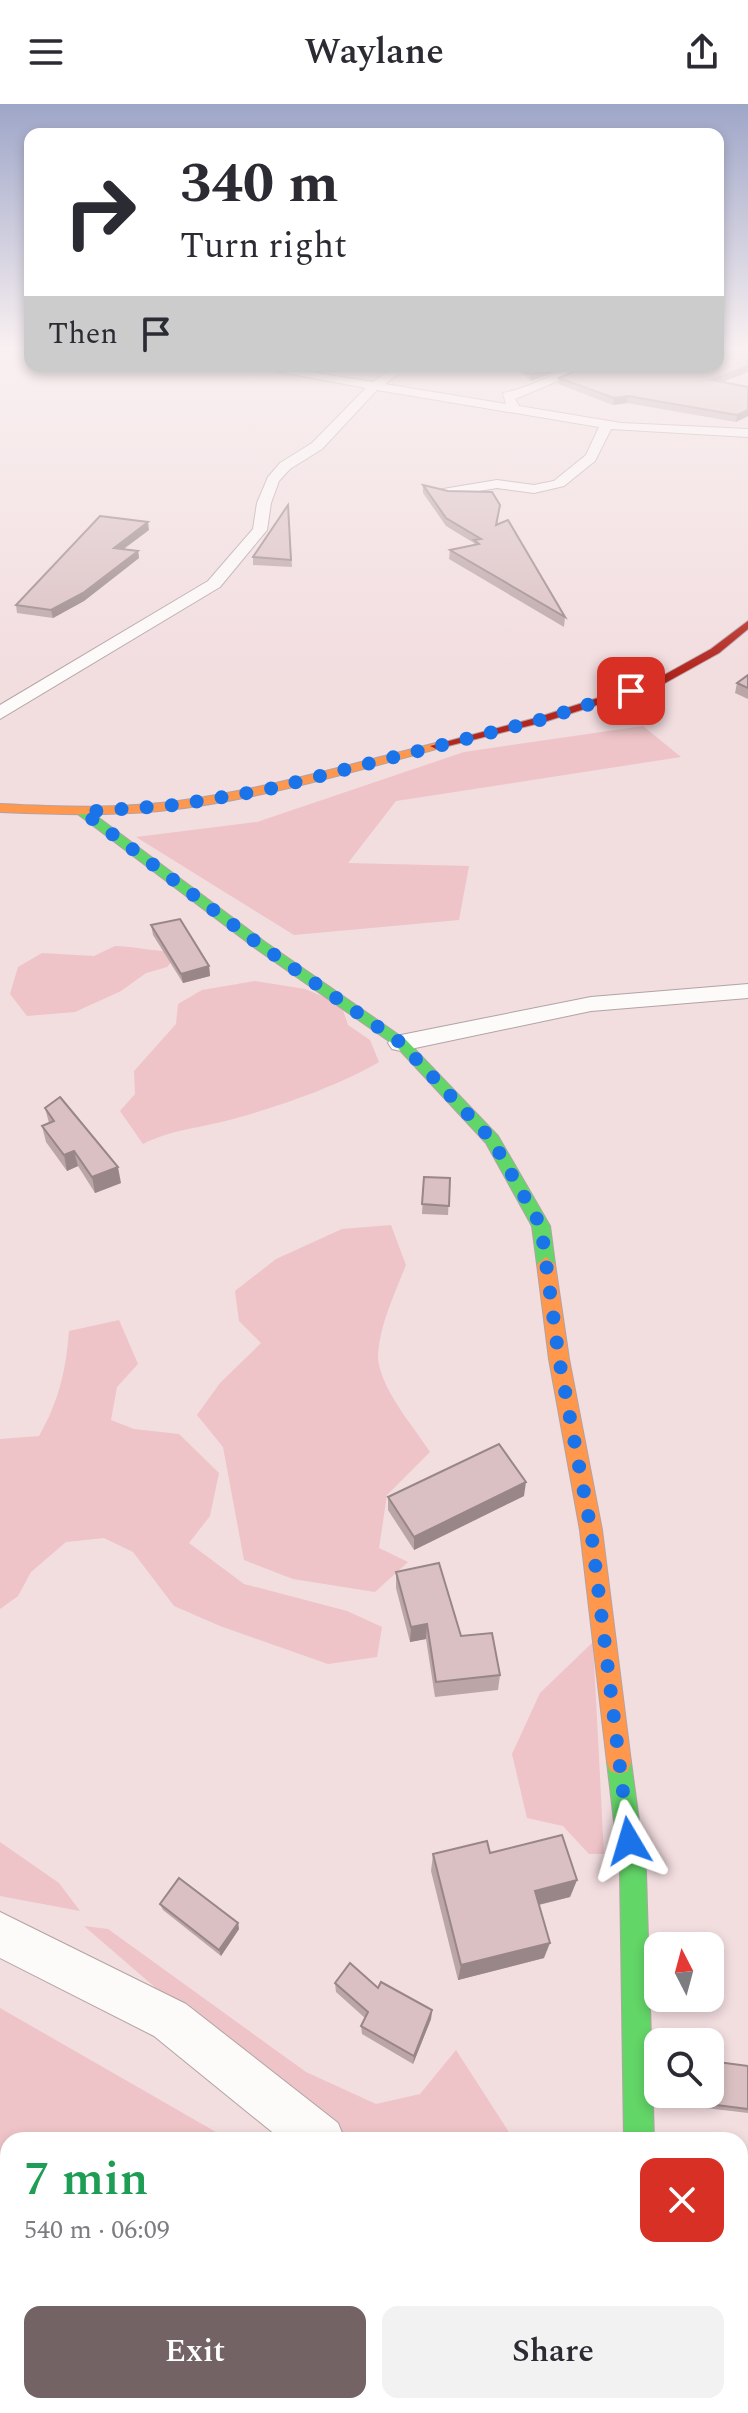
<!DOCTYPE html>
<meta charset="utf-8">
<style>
body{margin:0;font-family:Spectral,serif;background:#f2f2f3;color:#2b2b33;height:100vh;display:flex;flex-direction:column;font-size:30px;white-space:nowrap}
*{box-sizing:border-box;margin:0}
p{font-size:26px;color:#7c7c81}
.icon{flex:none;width:44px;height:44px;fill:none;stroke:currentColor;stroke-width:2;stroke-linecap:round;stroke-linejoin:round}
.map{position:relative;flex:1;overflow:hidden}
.side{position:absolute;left:0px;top:2028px;width:748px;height:282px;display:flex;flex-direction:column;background:#fff;border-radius:24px 24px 0 0;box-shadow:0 4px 12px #0003}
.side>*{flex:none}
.top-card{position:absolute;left:24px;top:24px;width:700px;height:244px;border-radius:16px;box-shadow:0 4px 12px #0003;background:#fff;color:#2b2b33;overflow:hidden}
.needle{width:52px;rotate:354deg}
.controls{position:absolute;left:644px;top:1828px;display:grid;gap:16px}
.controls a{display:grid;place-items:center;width:80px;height:80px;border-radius:16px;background:#fff;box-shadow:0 4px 12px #0003;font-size:40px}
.pin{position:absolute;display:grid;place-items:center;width:68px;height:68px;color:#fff;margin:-34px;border-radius:16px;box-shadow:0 4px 12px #0006}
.me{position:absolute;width:88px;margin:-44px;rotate:353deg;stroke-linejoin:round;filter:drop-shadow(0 0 6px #0008)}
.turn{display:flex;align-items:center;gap:28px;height:168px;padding:0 24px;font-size:36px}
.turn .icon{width:104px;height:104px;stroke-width:2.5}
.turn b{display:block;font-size:56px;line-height:68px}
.then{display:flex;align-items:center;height:76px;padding:0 24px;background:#0003;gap:16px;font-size:30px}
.round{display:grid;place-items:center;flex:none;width:84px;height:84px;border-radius:16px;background:#f2f2f3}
.overview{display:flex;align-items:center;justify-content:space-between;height:136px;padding:0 24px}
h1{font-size:48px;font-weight:600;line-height:60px;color:#1e9e55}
.action{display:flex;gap:16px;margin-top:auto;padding:16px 24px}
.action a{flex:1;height:92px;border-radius:16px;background:#736364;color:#fff;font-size:32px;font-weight:600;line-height:92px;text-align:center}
.action a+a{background:#f2f2f3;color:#2b2b33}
header{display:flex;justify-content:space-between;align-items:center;height:104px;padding:0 24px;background:#fff;font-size:36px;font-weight:600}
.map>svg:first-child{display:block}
</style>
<header><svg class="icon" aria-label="menu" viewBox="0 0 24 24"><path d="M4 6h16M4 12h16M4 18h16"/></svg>Waylane<svg class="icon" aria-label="share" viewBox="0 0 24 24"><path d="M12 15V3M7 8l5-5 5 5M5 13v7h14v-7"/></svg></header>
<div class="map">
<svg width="748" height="2309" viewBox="0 0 748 2309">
<rect width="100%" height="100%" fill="#f2dddf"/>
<g fill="#eec4c8">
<polygon points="643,622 681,653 396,697 348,759 469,762 459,816 294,831 136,733 257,718 464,648"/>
<path d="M115 842C138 843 157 848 180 848L167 863 146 869 121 887 75 908 27 912 10 890 18 863 42 849 94 852Z"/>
<path d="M255 877 305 885 341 900 348 921 370 936 379 958C340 981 278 1003 233 1015 202 1024 172 1025 143 1040L120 1007 135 990 134 967 176 920 178 900 202 886Z"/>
<path d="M391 1121 406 1161C395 1189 380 1220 378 1250 377 1281 414 1323 430 1348L387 1391 379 1444 408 1458 375 1488 293 1475 244 1456 223 1343 197 1311 220 1279 261 1239 239 1217 235 1187 276 1155 342 1125Z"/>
<path d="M119 1216 138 1260 117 1283 111 1316 134 1325 179 1330 219 1369 210 1412 189 1439 244 1480 347 1507 382 1523 377 1553 328 1560 220 1522 174 1502 133 1448 104 1434 66 1438 31 1468 18 1492 0 1505V1335L39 1332C59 1297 66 1266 69 1227Z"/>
<polygon points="593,1538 604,1750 589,1750 563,1722 527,1714 512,1650 540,1589"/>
<polygon points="0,1738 59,1779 80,1807 0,1792"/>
<polygon points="84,1822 108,1825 306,1968 376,2000 420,1990 456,1946 514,2036 354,2036 201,1923"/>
<polygon points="0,1904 216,2028 215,2036 8,2036 8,2131 0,2131"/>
</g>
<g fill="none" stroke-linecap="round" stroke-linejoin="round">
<g stroke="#b2a3a4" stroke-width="2">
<g id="street">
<path d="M248 262H274L373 278 395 262H408L385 280 506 300 503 289C534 284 561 262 593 262L515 295 519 302 621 319 748 325V333L611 325 595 357 564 382 534 389 497 384 448 392 443 391V385L497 376 534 381 554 377 586 351 599 323 377 286 322 345 290 365 279 377 271 399 267 426 220 483 0 615V601L208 477 253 425 257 399 268 373 280 359 312 339 366 284Z"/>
<polygon points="748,880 748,894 591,907 401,947 392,945 388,939 392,933 401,931 591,893"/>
<polygon points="0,1808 186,1900 338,2019 345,2036 282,2036 154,1932 0,1854"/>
<polygon points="628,2302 685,2302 688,2309 631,2309"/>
</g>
</g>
<g stroke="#b2a3a4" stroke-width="2">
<g id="fast">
<polygon points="79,705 87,705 265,838 406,936 498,1032 550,1122 555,1160 552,1165 540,1165 537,1160 532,1122 486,1039 396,942 255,844 79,711"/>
<polygon points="619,1646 628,1649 631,1658 646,1768 654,2036 624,2036 620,1768 607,1658 610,1649"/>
</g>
</g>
<g stroke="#b2a3a4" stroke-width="2">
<g id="slow">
<path d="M436 639 442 642 440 644C348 669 255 697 159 707 106 712 53 710 0 708V700C59 703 119 705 178 697 266 685 351 660 436 639Z"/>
<polygon points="546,1153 555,1160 569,1255 602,1426 631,1658 628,1667 619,1670 610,1667 607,1658 580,1426 549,1255 537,1160"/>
</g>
</g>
<g stroke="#b2a3a4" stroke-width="2">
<polygon id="jam" points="748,517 748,525 719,549 665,579 544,618 436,645 430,642 536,614 657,575 711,545"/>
</g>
<use href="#street" fill="#fdfafa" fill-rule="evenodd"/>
<use href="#fast" fill="#63d668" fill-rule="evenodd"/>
<use href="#slow" fill="#ff974d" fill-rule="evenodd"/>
<use href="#jam" fill="#b3261e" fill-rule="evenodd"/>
</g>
<g fill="#bba5a7">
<polygon points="514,262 574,262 569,263 531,277"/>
<polygon points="559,274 722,278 748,283 748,312 736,318 627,299 613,301 558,280"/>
<polygon points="423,381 499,410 497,420 565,513 564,523 449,455 450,446 474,441 474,439 446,422 423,389"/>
<polygon points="288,401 292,463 253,461 253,453"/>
<polygon points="149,426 124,445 138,447 139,454 84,497 53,514 17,509 16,501"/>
<polygon points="748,571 748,595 735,589 737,579"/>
<polygon points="151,821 209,862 210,872 183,879 153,831"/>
<polygon points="45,1004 121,1079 95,1089 78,1062 67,1067 46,1038 42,1022 49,1019"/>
<polygon points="424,1073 450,1074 448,1111 422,1110"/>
<polygon points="524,1392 414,1446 388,1406 388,1393"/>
<polygon points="396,1468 500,1571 498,1586 435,1593 426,1535 410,1538 396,1484"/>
<polygon points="490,1749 577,1776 570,1793 539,1801 544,1854 458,1876 431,1767 433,1750"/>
<polygon points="160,1800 238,1819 239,1825 221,1852 163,1806"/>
<polygon points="335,1879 378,1884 432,1906 431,1915 413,1960 362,1930 361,1922 365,1914 336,1888"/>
<polygon points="748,1962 748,2009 689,2002 688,1990 710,1990"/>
</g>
<g fill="#998688">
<polygon points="555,262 574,262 569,263 531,277 531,271"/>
<polygon points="748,262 748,268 710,283 712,276"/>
<polygon points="628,292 627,299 613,301 614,294"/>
<polygon points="748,306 748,312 736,318 737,311"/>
<polygon points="148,418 149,426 115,451 114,444"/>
<polygon points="138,447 139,454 84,497 53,514 51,506"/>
<polygon points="209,862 210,872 183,879 181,870"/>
<polygon points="74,1047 78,1062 67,1067 64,1051"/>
<polygon points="118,1063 121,1079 95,1089 92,1073"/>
<polygon points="526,1378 524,1392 414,1446 414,1433"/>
<polygon points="427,1520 426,1535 410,1538 411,1523"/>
<polygon points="577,1776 570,1793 529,1803 535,1787"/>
<polygon points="238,1819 239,1825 221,1852 219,1846"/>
<polygon points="550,1839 544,1854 458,1876 461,1861"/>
<polygon points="432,1906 431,1915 413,1960 414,1952"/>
</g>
<g fill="#dac0c2" stroke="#998688" stroke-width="2">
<polygon points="718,245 748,245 748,262 712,276 748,283 748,306 737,311 628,292 614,294 559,274 587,262 718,262"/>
<polygon points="521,262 555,262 531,271"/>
<polygon points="423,381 448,387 492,388 500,401 496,421 508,416 565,513 450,446 479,440 474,436 481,435 446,414"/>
<polygon points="288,401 291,456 253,453"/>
<polygon points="100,412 148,418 114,444 138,447 83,489 51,506 16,501"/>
<polygon points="748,571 748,584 737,579"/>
<polygon points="180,815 209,862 181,870 151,821"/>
<polygon points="60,993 118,1063 92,1073 74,1047 64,1051 42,1022 54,1017 45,1004"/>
<polygon points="424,1073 450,1074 449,1102 422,1100"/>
<polygon points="499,1340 526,1378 414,1433 388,1393"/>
<polygon points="439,1459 461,1532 492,1529 500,1571 436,1578 427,1520 411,1523 396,1468"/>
<polygon points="562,1731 577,1776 535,1787 550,1839 461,1861 433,1750 487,1737 490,1749"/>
<polygon points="179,1774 238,1819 219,1846 160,1800"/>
<polygon points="350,1859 378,1884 381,1878 432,1906 414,1952 361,1922 368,1908 335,1879"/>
<polygon points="710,1957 748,1962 748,2005 693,1998 692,1990 710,1990"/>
</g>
<linearGradient id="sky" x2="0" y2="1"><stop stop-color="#9ea6c8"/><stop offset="0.43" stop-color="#f9f0f1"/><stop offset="1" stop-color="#f9f0f1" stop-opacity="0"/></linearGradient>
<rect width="748" height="568" fill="url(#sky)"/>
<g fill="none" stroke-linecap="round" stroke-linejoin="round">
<polyline stroke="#1a73e8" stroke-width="14" stroke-dasharray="0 25.2" points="629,1737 591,1426 559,1255 541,1122 492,1036 401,939 260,841 83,708 176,701 265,686 540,616 631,587"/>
</g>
</svg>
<div class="controls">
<a><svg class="needle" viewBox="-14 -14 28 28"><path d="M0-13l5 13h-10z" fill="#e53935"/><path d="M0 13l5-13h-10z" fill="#7c7c81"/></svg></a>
<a><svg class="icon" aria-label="search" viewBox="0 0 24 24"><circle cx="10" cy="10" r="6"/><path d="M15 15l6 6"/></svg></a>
</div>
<div class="pin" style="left:631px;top:587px;background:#d93025"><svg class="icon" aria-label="arrive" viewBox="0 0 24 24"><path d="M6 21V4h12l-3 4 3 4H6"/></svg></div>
<svg class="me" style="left:629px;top:1737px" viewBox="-20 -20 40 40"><path d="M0-17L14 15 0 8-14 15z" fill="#1a73e8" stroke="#fff" stroke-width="4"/></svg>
<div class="top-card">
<div class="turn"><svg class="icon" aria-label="right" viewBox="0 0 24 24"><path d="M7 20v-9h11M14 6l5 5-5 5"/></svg><div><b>340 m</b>Turn right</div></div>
<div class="then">Then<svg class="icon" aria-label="arrive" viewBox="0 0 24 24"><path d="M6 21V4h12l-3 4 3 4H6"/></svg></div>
</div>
<section class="side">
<div class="overview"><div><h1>7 min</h1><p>540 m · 06:09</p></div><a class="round" style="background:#d93025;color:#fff"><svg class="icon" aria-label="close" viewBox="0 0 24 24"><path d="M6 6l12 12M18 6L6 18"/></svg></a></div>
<div class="action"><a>Exit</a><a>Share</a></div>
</section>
</div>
